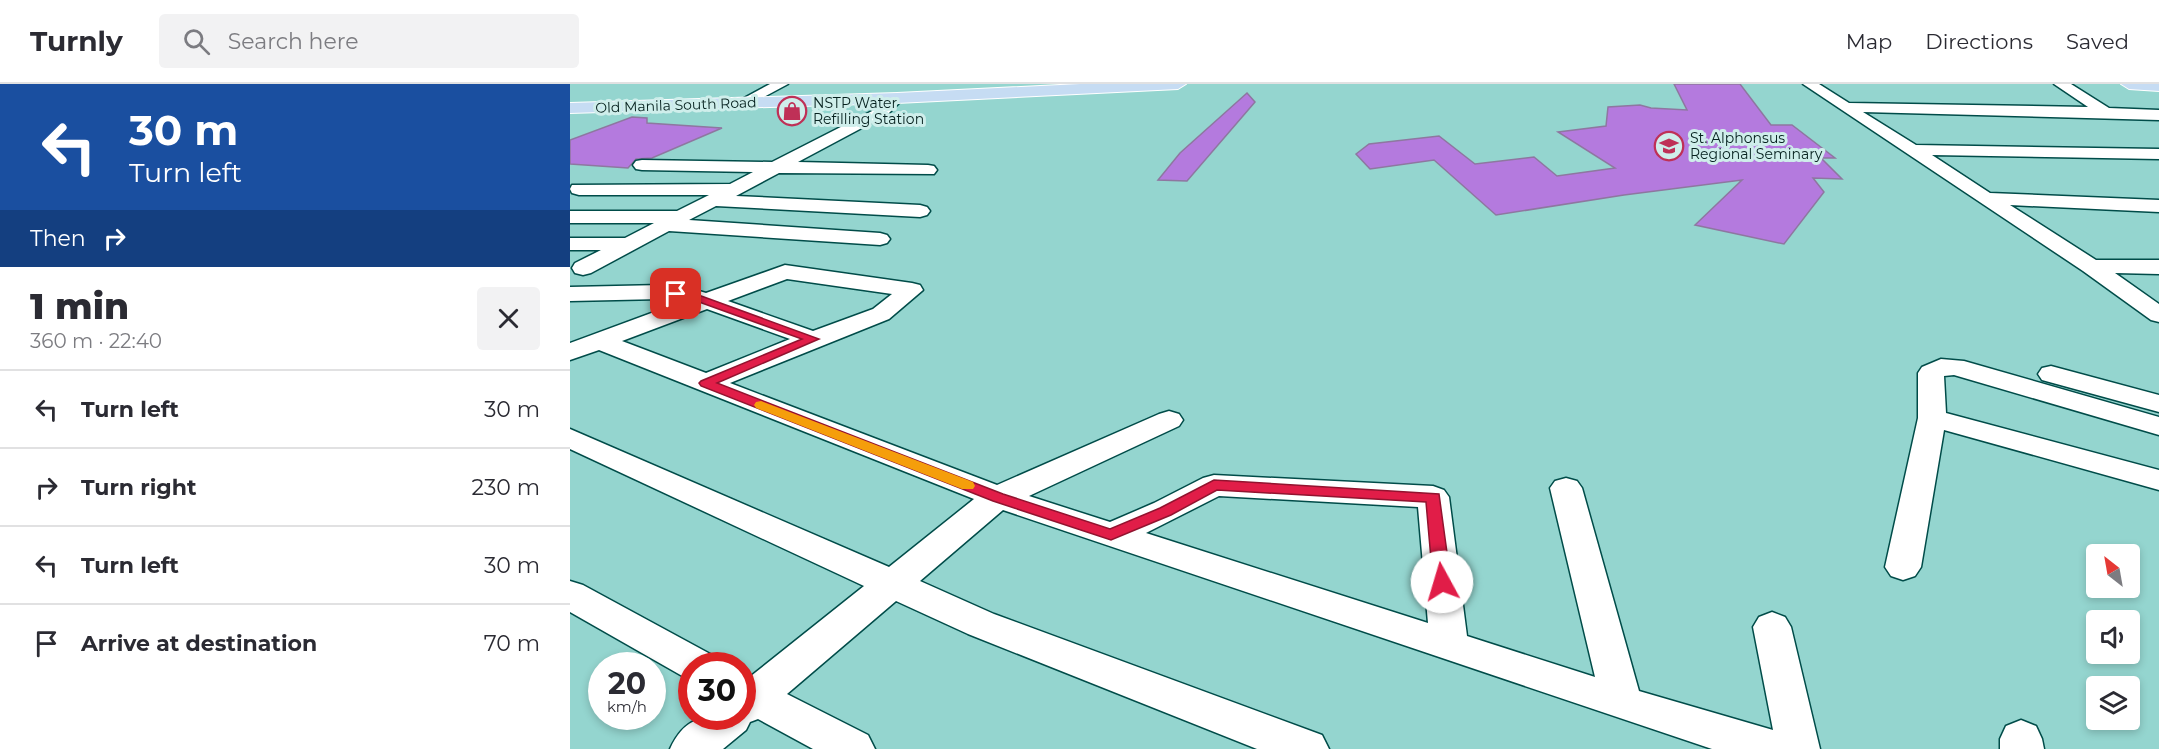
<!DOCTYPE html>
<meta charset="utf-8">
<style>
body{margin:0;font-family:Montserrat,sans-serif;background:#f2f2f3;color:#2b2b33;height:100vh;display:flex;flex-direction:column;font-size:22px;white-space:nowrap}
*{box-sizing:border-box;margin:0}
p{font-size:20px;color:#7c7c81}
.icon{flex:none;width:33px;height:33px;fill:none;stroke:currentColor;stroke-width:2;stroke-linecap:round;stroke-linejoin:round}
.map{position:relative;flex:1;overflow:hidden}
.drawer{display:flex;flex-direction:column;background:#fff;width:570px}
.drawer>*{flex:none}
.guide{background:#1a4fa0;color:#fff;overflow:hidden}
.needle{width:39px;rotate:329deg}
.buttons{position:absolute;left:1516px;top:460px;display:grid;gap:12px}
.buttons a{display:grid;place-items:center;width:54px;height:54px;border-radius:6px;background:#fff;box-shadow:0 3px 9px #0003;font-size:30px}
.speed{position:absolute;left:18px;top:568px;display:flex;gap:12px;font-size:30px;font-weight:700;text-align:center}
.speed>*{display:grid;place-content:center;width:78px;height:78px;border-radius:50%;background:#fff;box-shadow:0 3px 9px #0003;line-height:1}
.speed small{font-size:15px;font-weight:400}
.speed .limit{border:9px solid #d22;background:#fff;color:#111}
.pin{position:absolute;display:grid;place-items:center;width:51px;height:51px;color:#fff;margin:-26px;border-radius:12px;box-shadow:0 3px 9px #0006}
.me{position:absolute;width:66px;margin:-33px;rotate:354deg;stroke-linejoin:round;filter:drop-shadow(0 0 4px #0008)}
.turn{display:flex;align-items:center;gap:21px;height:126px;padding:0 30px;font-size:27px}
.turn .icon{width:78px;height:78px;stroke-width:2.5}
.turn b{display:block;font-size:42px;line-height:51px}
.then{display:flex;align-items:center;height:57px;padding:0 30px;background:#0003;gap:12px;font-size:22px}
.round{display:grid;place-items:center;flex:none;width:63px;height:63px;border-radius:6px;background:#f2f2f3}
.head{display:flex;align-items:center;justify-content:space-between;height:102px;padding:0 30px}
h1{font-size:36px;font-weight:800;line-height:45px}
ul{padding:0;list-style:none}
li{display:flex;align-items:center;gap:18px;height:78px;padding:0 30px;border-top:2px solid #e1e1e2}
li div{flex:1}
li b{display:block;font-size:22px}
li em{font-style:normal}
header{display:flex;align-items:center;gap:36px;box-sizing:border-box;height:84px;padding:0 30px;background:#fff;border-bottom:2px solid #e1e1e2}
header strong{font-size:28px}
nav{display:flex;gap:33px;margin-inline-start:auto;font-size:21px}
.search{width:420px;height:54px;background:#f2f2f3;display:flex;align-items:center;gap:15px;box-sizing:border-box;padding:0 21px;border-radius:6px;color:#7c7c81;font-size:22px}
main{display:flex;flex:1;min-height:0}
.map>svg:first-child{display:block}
</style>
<header>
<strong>Turnly</strong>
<div class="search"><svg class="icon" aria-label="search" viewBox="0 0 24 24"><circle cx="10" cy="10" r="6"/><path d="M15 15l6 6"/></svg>Search here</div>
<nav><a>Map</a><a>Directions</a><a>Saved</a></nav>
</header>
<main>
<section class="drawer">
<div class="guide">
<div class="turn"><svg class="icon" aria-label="left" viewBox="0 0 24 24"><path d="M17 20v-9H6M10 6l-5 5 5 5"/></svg><div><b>30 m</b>Turn left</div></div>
<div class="then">Then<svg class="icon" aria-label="right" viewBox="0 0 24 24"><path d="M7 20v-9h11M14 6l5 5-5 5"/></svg></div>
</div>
<div class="head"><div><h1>1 min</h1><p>360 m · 22:40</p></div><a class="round"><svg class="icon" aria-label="close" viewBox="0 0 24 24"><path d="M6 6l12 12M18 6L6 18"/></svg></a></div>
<ul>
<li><svg class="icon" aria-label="left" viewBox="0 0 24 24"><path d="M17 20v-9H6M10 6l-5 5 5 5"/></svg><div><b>Turn left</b></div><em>30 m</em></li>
<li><svg class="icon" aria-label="right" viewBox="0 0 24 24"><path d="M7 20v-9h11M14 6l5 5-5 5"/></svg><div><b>Turn right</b></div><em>230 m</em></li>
<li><svg class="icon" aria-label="left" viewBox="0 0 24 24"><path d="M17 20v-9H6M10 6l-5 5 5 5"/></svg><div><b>Turn left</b></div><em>30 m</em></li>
<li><svg class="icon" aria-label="arrive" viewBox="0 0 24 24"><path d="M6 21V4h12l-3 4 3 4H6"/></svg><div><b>Arrive at destination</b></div><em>70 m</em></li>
</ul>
</section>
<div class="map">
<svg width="1589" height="665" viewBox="0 0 1589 665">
<rect width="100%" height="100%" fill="#94d5cf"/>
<g fill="#b47ade" stroke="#8e77a0" stroke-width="1.5">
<polygon points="1104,0 1170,0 1201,41 1222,41 1265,74 1251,74 1272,95 1243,94 1254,108 1214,160 1125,141 1172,96 1054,111 926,131 864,76 800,85 786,70 799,60 869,52 905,80 964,73 987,92 1045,84 988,48 1036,42 1038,23 1070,21 1081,24 1117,26"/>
<polygon points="677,9 685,18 617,97 588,96 610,69"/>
<polygon points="62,33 77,34 77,39 152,44 82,74 66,75 58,84 0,80 0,56"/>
</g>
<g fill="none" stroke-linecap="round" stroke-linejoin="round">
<g stroke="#004c49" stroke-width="3">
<g id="street">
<polygon points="200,0 218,0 175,23 170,24 163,20"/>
<polygon points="1233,0 1249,0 1279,19 1518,23 1484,0 1501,0 1539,24 1589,26 1589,36 1293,28 1346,61 1589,65 1589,75 1362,71 1420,109 1589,116 1589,128 1440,121 1526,176 1589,176 1589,190 1545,189 1589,220 1589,238 1581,236 1513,187"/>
<polygon points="327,10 334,14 318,30 228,78 358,81 364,82 367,86 364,90 209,89 166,112 350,121 357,123 360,127 357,131 350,133 146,122 119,136 310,149 317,151 320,155 317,159 310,161 99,147 21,189 13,191 5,189 2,184 5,179 31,166 0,166 0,154 55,154 84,139 0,139 0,127 107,127 139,111 9,111 2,109 0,105 2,101 160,100 183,88 72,86 66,85 63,81 66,77 72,76 202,78 308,24 322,11"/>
<path d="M215 181 342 199 350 201 353 206 319 235 160 299 427 401 589 330 599 327 609 330 613 336 609 342 459 412 540 438 584 419 633 394 644 391 863 402 874 406 879 413 897 552 1025 593 980 404 985 397 996 394 1007 397 1012 404 1069 607 1203 646 1183 543 1189 533 1202 528 1215 533 1221 543 1250 665H1142L433 426 350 497 424 530 752 651 759 665H687L398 550 326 517 217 610 298 651 305 665H243L188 635 180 638 176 646 153 665H100C117 628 138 633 172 633V589L181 592 294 502 0 365V345L319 483 404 415 29 266 0 276V259L114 217 92 215 0 217V203L92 201 119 204 136 209ZM217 195 322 210 303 225 243 247 158 217ZM137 225 220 255 136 289 52 257ZM649 412 848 423 858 539 576 449Z"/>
<polygon points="1371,275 1394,277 1589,333 1589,351 1384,291 1374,292 1376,329 1589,386 1589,406 1374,346 1351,483 1345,492 1333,496 1321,492 1315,483 1348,334 1348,289 1352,283"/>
<polygon points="1481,282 1589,311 1589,328 1472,296 1468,290 1472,284"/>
<polygon points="0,497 13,501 142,571 148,582 122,582 122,596 114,593 0,528"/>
<polygon points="1451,636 1466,642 1472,655 1474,665 1430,665 1430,655 1436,642"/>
</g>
</g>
<g stroke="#fff" stroke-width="2">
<g id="primary">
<polygon points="510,0 616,0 608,5 327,19 0,29 0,19 327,9"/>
<polygon points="1551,0 1589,0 1589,7 1559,5"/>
</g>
</g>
<use href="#street" fill="#fff" fill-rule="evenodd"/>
<use href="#primary" fill="#c6dcf3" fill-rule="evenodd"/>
</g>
<polygon fill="#e11d48" stroke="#92132f" stroke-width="1.5" points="106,206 123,209 249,255 147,299 433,410 540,445 590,424 644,396 869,410 881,498 878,503 872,504 866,503 863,498 856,418 647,406 601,431 541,456 423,417 131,302 129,299 131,297 232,255 118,214 102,212 100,210"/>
<polygon fill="#f59e0b" points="191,317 403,398 405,402 403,405 392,405 186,324 184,321 186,318"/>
<defs>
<g id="shop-ring" transform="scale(1.5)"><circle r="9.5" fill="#cfeeeb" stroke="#bf3057" stroke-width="1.5"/><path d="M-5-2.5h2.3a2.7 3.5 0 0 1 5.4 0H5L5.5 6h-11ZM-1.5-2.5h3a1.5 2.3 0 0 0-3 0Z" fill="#bf3057"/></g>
<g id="university-ring" transform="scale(1.5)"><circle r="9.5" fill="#cfeeeb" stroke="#bf3057" stroke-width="1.5"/><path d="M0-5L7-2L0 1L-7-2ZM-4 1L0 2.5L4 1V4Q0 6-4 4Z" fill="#bf3057"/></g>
</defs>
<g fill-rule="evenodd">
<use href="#shop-ring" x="222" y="27"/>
<use href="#university-ring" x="1099" y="62"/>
</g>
<g text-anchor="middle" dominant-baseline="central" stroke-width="6" stroke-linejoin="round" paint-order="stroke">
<g font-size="14" fill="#06211f" stroke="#cfeeeb" text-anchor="start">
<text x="243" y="19">NSTP Water<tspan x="243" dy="16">Refilling Station</tspan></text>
<text x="1120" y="54">St. Alphonsus<tspan x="1120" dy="16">Regional Seminary</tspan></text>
</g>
<g font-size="14" fill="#06211f" stroke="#cfeeeb">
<text transform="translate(106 21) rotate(-2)">Old Manila South Road</text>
</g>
</g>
</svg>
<div class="buttons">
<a><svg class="needle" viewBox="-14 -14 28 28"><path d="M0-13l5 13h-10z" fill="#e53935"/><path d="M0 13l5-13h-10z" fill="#7c7c81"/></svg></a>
<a><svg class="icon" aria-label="sound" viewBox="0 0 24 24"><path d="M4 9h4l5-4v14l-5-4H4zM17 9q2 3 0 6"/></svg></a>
<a><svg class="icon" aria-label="layers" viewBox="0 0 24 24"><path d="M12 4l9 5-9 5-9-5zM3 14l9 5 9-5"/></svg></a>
</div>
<div class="speed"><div>20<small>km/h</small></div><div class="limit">30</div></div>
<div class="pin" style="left:106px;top:210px;background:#d93025"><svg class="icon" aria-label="arrive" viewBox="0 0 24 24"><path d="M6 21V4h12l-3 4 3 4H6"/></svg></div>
<svg class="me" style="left:872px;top:498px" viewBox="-20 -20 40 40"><circle r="19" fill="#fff"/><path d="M0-13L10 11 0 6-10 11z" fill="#e11d48"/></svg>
</div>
</main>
